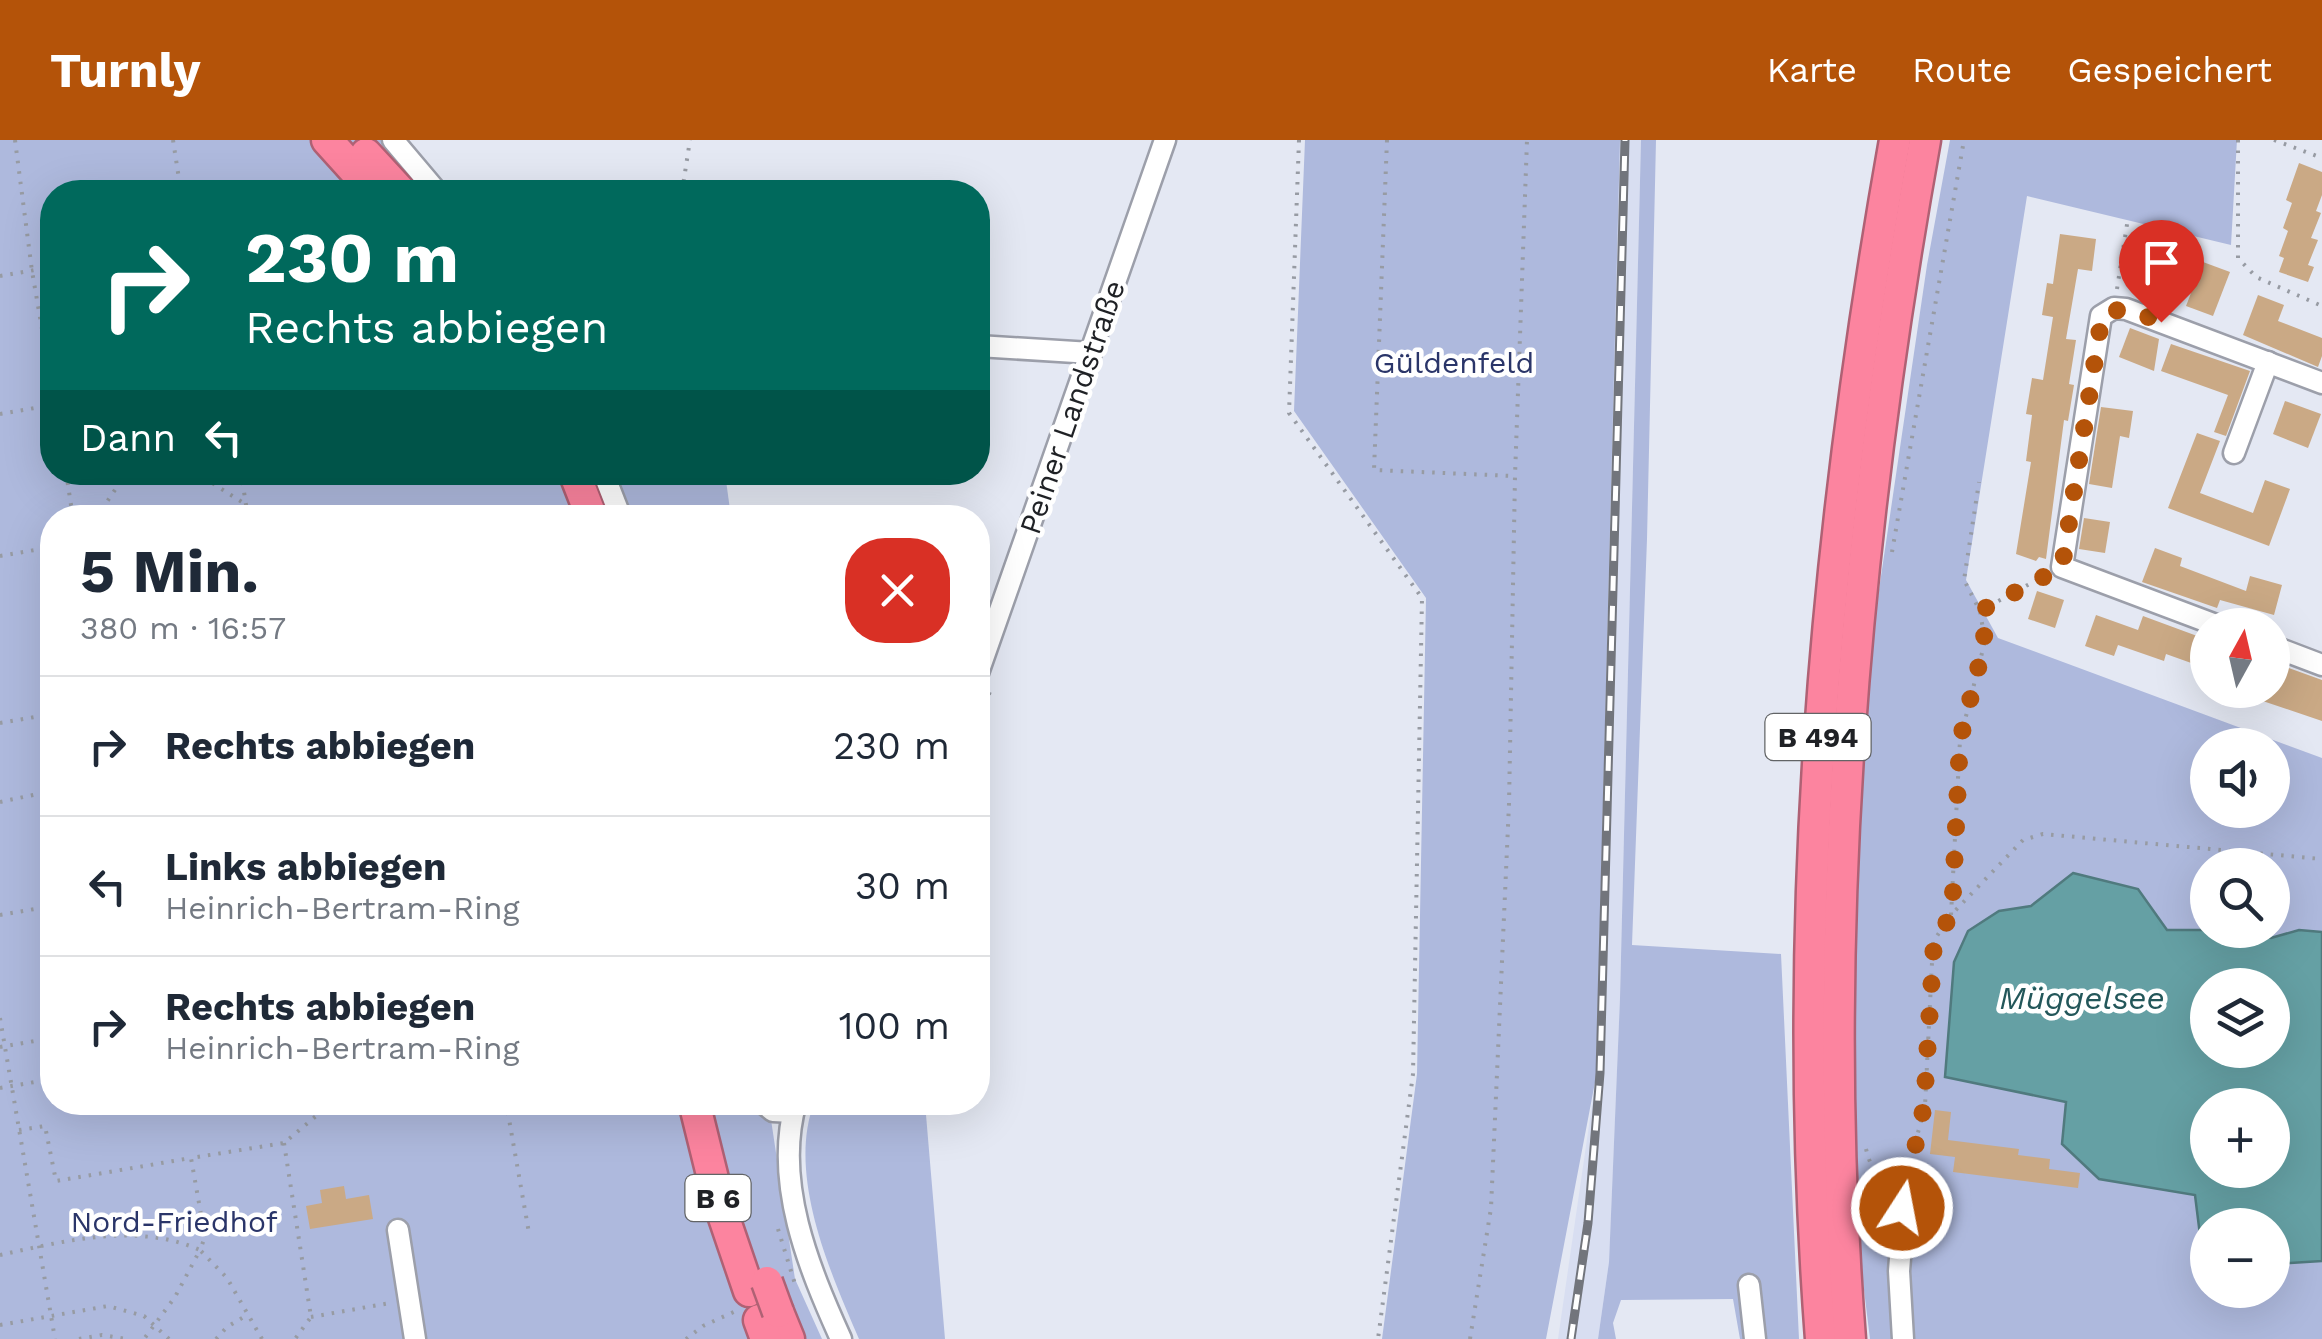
<!DOCTYPE html>
<html lang="de">
<meta charset="utf-8">
<style>
body{margin:0;font-family:"Work Sans",sans-serif;background:#f2f2f3;color:#1f2937;height:100vh;display:flex;flex-direction:column;font-size:38px;white-space:nowrap}
*{box-sizing:border-box;margin:0}
p{font-size:32px;color:#747a83}
.icon{flex:none;width:55px;height:55px;fill:none;stroke:currentColor;stroke-width:2;stroke-linecap:round;stroke-linejoin:round}
.map{position:relative;flex:1;overflow:hidden}
.panel{position:absolute;left:40px;top:365px;width:950px;height:610px;display:flex;flex-direction:column;background:#fff;border-radius:40px;box-shadow:0 10px 40px #0002}
.panel>*{flex:none}
.banner{position:absolute;left:40px;top:40px;width:950px;height:305px;border-radius:40px;box-shadow:0 10px 40px #0002;background:#00695c;color:#fff;overflow:hidden}
.needle{width:65px;rotate:8deg}
.buttons{position:absolute;left:2190px;top:468px;display:grid;gap:20px}
.buttons a{display:grid;place-items:center;width:100px;height:100px;border-radius:50%;background:#fff;box-shadow:0 10px 40px #0002;font-size:50px}
.pin{position:absolute;display:grid;place-items:center;width:85px;height:85px;color:#fff;margin:-102px -42px;border-radius:50% 50% 50% 0;rotate:-45deg;box-shadow:0 0 10px #0007}
.pin .icon{rotate:45deg}
.me{position:absolute;width:110px;margin:-55px;rotate:11deg;stroke-linejoin:round;filter:drop-shadow(0 0 8px #0008)}
.turn{display:flex;align-items:center;gap:35px;height:210px;padding:0 40px;font-size:45px}
.turn .icon{width:130px;height:130px;stroke-width:2.5}
.turn b{display:block;font-size:70px;line-height:85px}
.then{display:flex;align-items:center;height:95px;padding:0 40px;background:#0003;gap:20px;font-size:38px}
.round{display:grid;place-items:center;flex:none;width:105px;height:105px;border-radius:40px;background:#f2f2f3}
.summary{display:flex;align-items:center;justify-content:space-between;height:170px;padding:0 40px}
h1{font-size:60px;font-weight:700;line-height:75px}
ul{padding:0;list-style:none}
li{display:flex;align-items:center;gap:30px;height:140px;padding:0 40px;border-top:2px solid #e0e1e3}
li div{flex:1}
li b{display:block;font-size:38px}
li em{font-style:normal}
header{display:flex;align-items:center;gap:60px;box-sizing:border-box;height:140px;padding:0 50px;background:#b45309;color:#fff}
header strong{font-size:48px}
nav{display:flex;gap:55px;margin-inline-start:auto;font-size:35px}
.map>svg:first-child{display:block}
</style>
<header>
<strong>Turnly</strong>
<nav><a>Karte</a><a>Route</a><a>Gespeichert</a></nav>
</header>
<div class="map">
<svg width="2322" height="1199" viewBox="0 0 2322 1199">
<rect width="100%" height="100%" fill="#e4e8f3"/>
<polygon fill="#d8def1" points="1620,0 1641,0 1620,858 1609,1122 1598,1199 1558,1199 1596,937"/>
<g fill="#aeb9dd" fill-rule="evenodd">
<polygon points="0,0 384,0 427,52 52,52 52,332 597,333 616,377 52,378 52,962 756,963 770,973 795,1139 822,1199 0,1199"/>
<polygon points="1305,0 1620,0 1596,937 1546,1199 1382,1199 1417,934 1426,458 1294,271"/>
<polygon points="1641,0 1656,0 1647,399 1632,805 1781,814 1799,1199 1740,1199 1733,1159 1621,1160 1613,1183 1616,1199 1598,1199 1609,1122 1620,858"/>
<path d="M1950 0H2237L2231 105 2027 56 1966 440 1998 498 2322 618V1199H1870L1850 1035V837L1867 531 1927 125ZM2208 605H2272V670H2208ZM2208 725H2272V790H2208ZM2208 845H2272V910H2208ZM2208 965H2272V1030H2208ZM2208 1085H2272V1150H2208Z"/>
<polygon points="615,333 725,333 731,377 633,377"/>
<path d="M814 963H925L945 1199H859C830 1132 787 1035 814 963Z"/>
</g>
<path fill="#65a0a4" stroke="#507a7e" stroke-width="2.5" fill-rule="evenodd" d="M2073 733 2138 749 2167 790H2241L2271 798 2299 790 2322 792V1121L2273 1124 2272 1085H2208L2207 1116 2202 1111 2195 1055 2099 1039 2062 1004 2066 962 1945 937 1954 822 1968 791 1999 771 2031 766ZM2208 845H2272V910H2208ZM2272 965V1030H2208V965Z"/>
<g fill="#caa985">
<polygon points="2299,23 2322,32 2322,55 2316,71 2321,73 2311,98 2318,100 2308,125 2314,127 2308,142 2279,132 2284,118 2279,116 2288,91 2283,88 2292,63 2286,60"/>
<polygon points="2060,94 2096,99 2092,131 2078,129 2066,199 2076,200 2069,244 2074,245 2068,281 2064,280 2046,419 2039,417 2036,421 2016,414 2031,322 2026,321 2032,275 2026,274 2032,238 2043,240 2053,177 2042,175 2047,143 2053,144"/>
<polygon points="2139,116 2169,120 2166,148 2136,144"/>
<polygon points="2203,122 2230,132 2213,176 2186,166"/>
<polygon points="2258,155 2284,165 2278,181 2322,198 2322,216 2318,227 2243,195"/>
<polygon points="2130,188 2159,199 2154,231 2119,217"/>
<polygon points="2171,204 2250,231 2226,296 2214,292 2228,255 2161,231"/>
<polygon points="2285,261 2321,274 2308,308 2273,294"/>
<polygon points="2101,267 2133,271 2129,298 2120,296 2112,348 2089,344"/>
<polygon points="2197,293 2220,301 2200,353 2253,373 2265,340 2290,349 2269,406 2168,368"/>
<polygon points="2084,378 2110,382 2105,413 2079,409"/>
<polygon points="2155,408 2182,418 2180,426 2246,451 2250,436 2282,445 2274,475 2220,460 2217,468 2142,442"/>
<polygon points="2037,451 2064,460 2055,488 2028,479"/>
<polygon points="2096,475 2138,490 2143,476 2208,500 2208,529 2166,514 2164,521 2118,505 2114,516 2085,506"/>
<polygon points="2272,522 2322,540 2322,581 2236,552 2272,550"/>
<polygon points="1935,970 1951,972 1948,1000 2019,1009 2018,1015 2050,1019 2049,1029 2080,1033 2078,1048 1953,1032 1955,1017 1930,1014"/>
<polygon points="344,1046 346,1059 369,1055 373,1079 310,1089 306,1066 322,1063 320,1050"/>
</g>
<g fill="none" stroke-linecap="round" stroke-linejoin="round">
<g stroke="#9c9faa" stroke-width="25">
<g id="minor">
<polyline points="393,0 437,52"/>
<polyline points="978,206 1091,213"/>
<polyline points="2234,313 2268,222"/>
<polyline points="603,332 621,378"/>
<polyline points="2216,485 2062,427 2101,176 2114,168 2126,169 2322,243"/>
<polyline points="2272,506 2322,525"/>
<polyline points="978,533 1165,0"/>
<polyline points="762,962 773,971 793,972"/>
<path d="M796 962C773 1042 809 1128 841 1199"/>
<polyline points="398,1090 415,1199"/>
<polyline points="1749,1145 1755,1199"/>
<polyline points="1903,1199 1899,1131 1906,1041"/>
</g>
</g>
<g stroke="#af6174" stroke-width="35">
<g id="highway">
<polyline points="327,0 374,52"/>
<polyline points="366,14 401,52"/>
<polyline points="574,332 592,378"/>
<polyline points="694,962 719,1063 749,1151"/>
<polyline points="778,1172 789,1199"/>
<polyline points="759,1180 766,1199"/>
<path d="M1821 1199C1790 793 1824 400 1895 0"/>
<path d="M1850 1199C1819 798 1854 395 1925 0"/>
</g>
</g>
<g stroke="#979ba3" stroke-width="4" stroke-dasharray="2.5 8" stroke-linecap="butt">
<polyline points="15,0 32,131 52,247"/>
<polyline points="173,0 181,52"/>
<polyline points="1299,0 1289,273 1422,458 1413,934 1378,1199"/>
<polyline points="1387,0 1374,330 1514,336"/>
<polyline points="2238,0 2238,118 2256,137 2322,166"/>
<polyline points="2274,0 2322,18"/>
<polyline points="682,52 690,0"/>
<polyline points="0,136 52,127"/>
<polyline points="2117,149 2128,78"/>
<polyline points="0,274 52,265"/>
<polyline points="66,332 73,378"/>
<polyline points="195,332 245,364"/>
<polyline points="241,332 248,378"/>
<polyline points="96,378 127,332"/>
<polyline points="234,378 247,375"/>
<polyline points="1892,412 1964,0"/>
<polyline points="0,416 52,407"/>
<polyline points="1980,471 2046,435"/>
<polyline points="0,583 52,574"/>
<polyline points="978,584 992,546"/>
<polyline points="0,662 52,651"/>
<polyline points="0,775 52,766"/>
<polyline points="1951,775 1960,600 1985,501 1980,471 1964,440 1979,342"/>
<polyline points="0,878 55,1199"/>
<polyline points="0,907 52,898"/>
<polyline points="0,948 52,939"/>
<polyline points="506,962 529,1093"/>
<polyline points="19,990 45,986 56,1041 191,1018"/>
<polyline points="284,1003 311,1177 295,1199"/>
<path d="M1866 1009C1870 1024 1873 1034 1890 1037"/>
<polyline points="1910,1023 1925,966 1933,802 1951,775 2023,700 2043,694 2322,719"/>
<polyline points="778,1089 795,1144 792,1145"/>
<path d="M0 1115C65 1101 137 1082 200 1110L175 1157 144 1199"/>
<polyline points="311,1177 390,1163"/>
<polyline points="0,1185 108,1166 144,1176 169,1199"/>
<polyline points="79,1199 102,1195 126,1199"/>
<polyline points="216,1199 227,1187 247,1175"/>
<polyline points="262,1199 227,1138 200,1110 205,1097 191,1018 284,1003 322,971 369,962"/>
<polyline points="686,1199 703,1186 738,1170"/>
<polyline points="1470,1199 1491,1068 1509,664 1515,336 1527,0"/>
</g>
<use href="#minor" stroke="#fff" stroke-width="20"/>
<use href="#highway" stroke="#fc849f" stroke-width="30"/>
<g stroke="#72757c" stroke-width="9">
<polyline id="rail" points="1571,1199 1588,1083 1600,933 1625,0"/>
</g>
<use href="#rail" stroke="#fff" stroke-width="5" stroke-dasharray="15" stroke-linecap="butt"/>
<g stroke="#af6174" stroke-width="35" stroke-linecap="butt">
<polyline id="highway-bridge" points="767,1142 778,1172"/>
</g>
<use href="#highway-bridge" stroke="#fc849f" stroke-width="30"/>
</g>
<g fill="none" stroke-linecap="round" stroke-linejoin="round">
<path stroke="#b45309" stroke-width="18" stroke-dasharray="0 32.4" d="M1902 1068 1924 966 1934 802 1952 774 1960 600 1985 501 1980 471 2062 427 2102 176C2122 163 2140 174 2161 182"/>
</g>
<g text-anchor="middle" dominant-baseline="central" stroke-width="9" stroke-linejoin="round" paint-order="stroke">
<g fill="#fff" stroke="#626466" stroke-width="2.5">
<rect x="1765.5" y="574" width="105" height="46" rx="8"/>
<rect x="685.5" y="1035" width="65" height="46" rx="8"/>
</g>
<g font-size="28" font-weight="bold" fill="#1f2125">
<text x="1818" y="597">B 494</text>
<text x="718" y="1058">B 6</text>
</g>
<g font-size="30" fill="#2a3569" stroke="#fff">
<text x="1454" y="222">Güldenfeld</text>
<text x="174" y="1081">Nord-Friedhof</text>
</g>
<g font-size="30" fill="#1f2125" stroke="#fff">
<text transform="translate(1072 267) rotate(-71)">Peiner Landstraße</text>
</g>
<g font-size="32" font-style="italic" fill="#23575a" stroke="#fff">
<text x="2082" y="858">Müggelsee</text>
</g>
</g>
</svg>
<div class="buttons">
<a><svg class="needle" viewBox="-14 -14 28 28"><path d="M0-13l5 13h-10z" fill="#e53935"/><path d="M0 13l5-13h-10z" fill="#747a83"/></svg></a>
<a><svg class="icon" aria-label="sound" viewBox="0 0 24 24"><path d="M4 9h4l5-4v14l-5-4H4zM17 9q2 3 0 6"/></svg></a>
<a><svg class="icon" aria-label="search" viewBox="0 0 24 24"><circle cx="10" cy="10" r="6"/><path d="M15 15l6 6"/></svg></a>
<a><svg class="icon" aria-label="layers" viewBox="0 0 24 24"><path d="M12 4l9 5-9 5-9-5zM3 14l9 5 9-5"/></svg></a>
<a>+</a>
<a>−</a>
</div>
<div class="pin" style="left:2161px;top:182px;background:#d93025"><svg class="icon" aria-label="arrive" viewBox="0 0 24 24"><path d="M6 21V4h12l-3 4 3 4H6"/></svg></div>
<svg class="me" style="left:1902px;top:1068px" viewBox="-20 -20 40 40"><circle r="17" fill="#b45309" stroke="#fff" stroke-width="3"/><path d="M0-11L8 9 0 5-8 9z" fill="#fff"/></svg>
<div class="banner">
<div class="turn"><svg class="icon" aria-label="right" viewBox="0 0 24 24"><path d="M7 20v-9h11M14 6l5 5-5 5"/></svg><div><b>230 m</b>Rechts abbiegen</div></div>
<div class="then">Dann<svg class="icon" aria-label="left" viewBox="0 0 24 24"><path d="M17 20v-9H6M10 6l-5 5 5 5"/></svg></div>
</div>
<section class="panel">
<div class="summary"><div><h1>5 Min.</h1><p>380 m · 16:57</p></div><a class="round" style="background:#d93025;color:#fff"><svg class="icon" aria-label="close" viewBox="0 0 24 24"><path d="M6 6l12 12M18 6L6 18"/></svg></a></div>
<ul>
<li><svg class="icon" aria-label="right" viewBox="0 0 24 24"><path d="M7 20v-9h11M14 6l5 5-5 5"/></svg><div><b>Rechts abbiegen</b></div><em>230 m</em></li>
<li><svg class="icon" aria-label="left" viewBox="0 0 24 24"><path d="M17 20v-9H6M10 6l-5 5 5 5"/></svg><div><b>Links abbiegen</b><p>Heinrich-Bertram-Ring</p></div><em>30 m</em></li>
<li><svg class="icon" aria-label="right" viewBox="0 0 24 24"><path d="M7 20v-9h11M14 6l5 5-5 5"/></svg><div><b>Rechts abbiegen</b><p>Heinrich-Bertram-Ring</p></div><em>100 m</em></li>
</ul>
</section>
</div>
